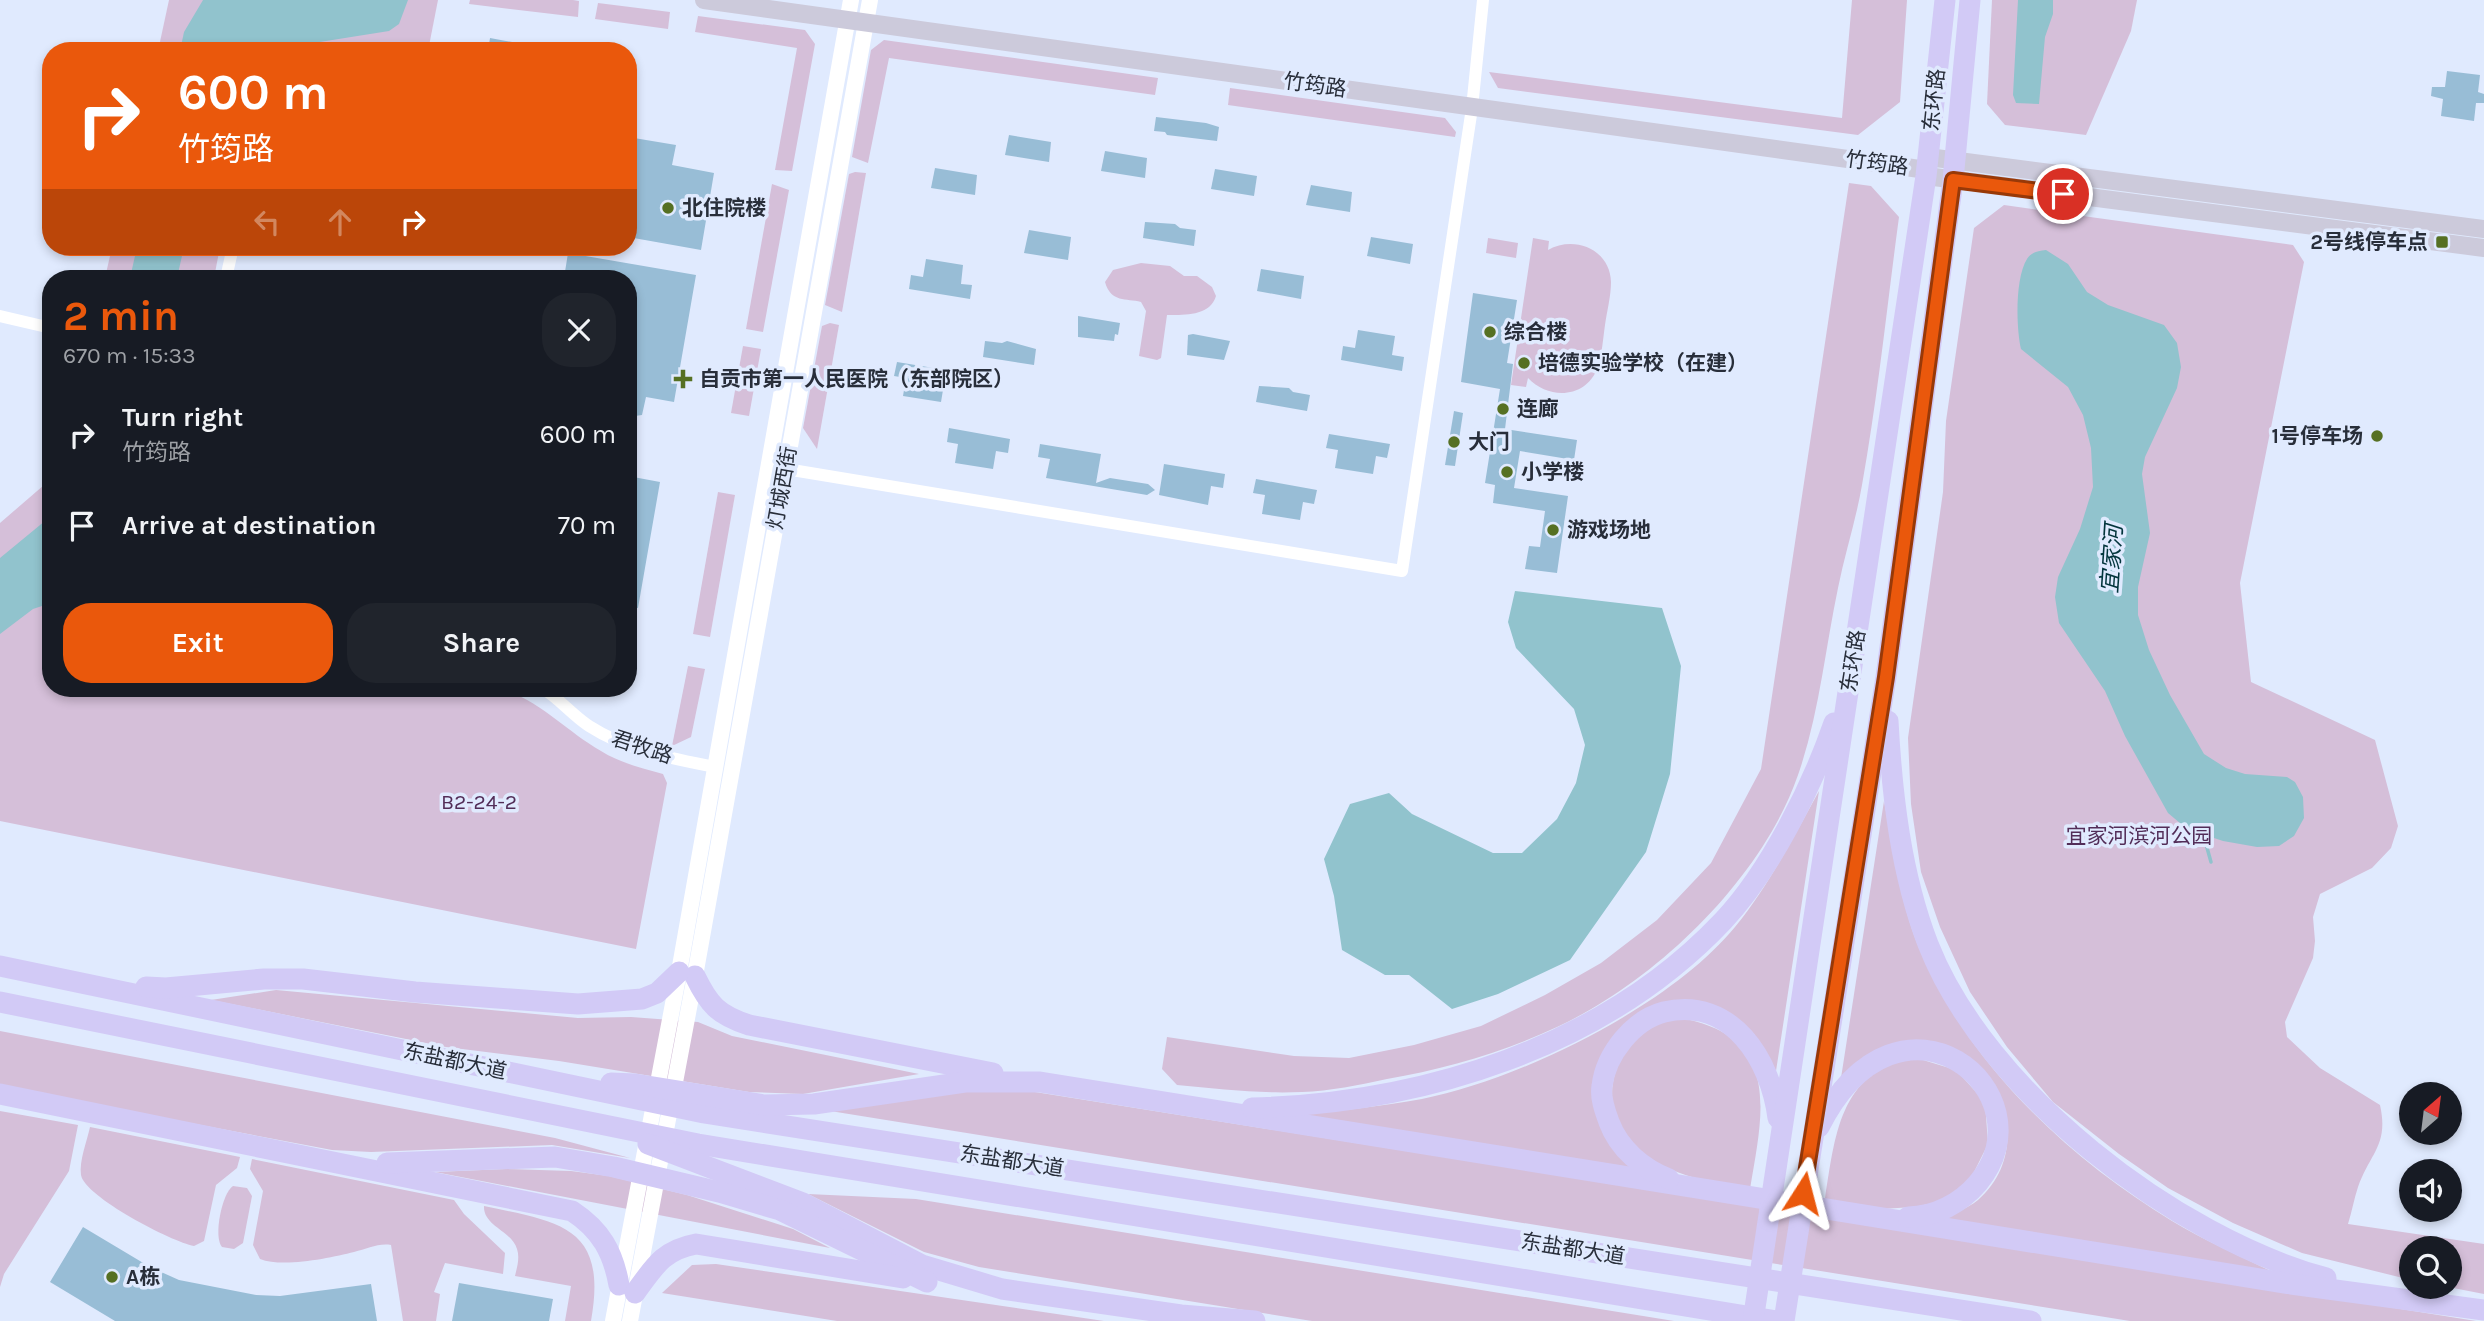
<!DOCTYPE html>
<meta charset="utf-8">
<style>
body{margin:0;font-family:Karla,"Noto Sans SC",sans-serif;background:#20242c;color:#f1f3f6;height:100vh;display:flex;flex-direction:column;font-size:26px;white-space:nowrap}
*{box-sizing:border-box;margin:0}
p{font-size:23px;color:#9ea1a6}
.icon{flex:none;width:38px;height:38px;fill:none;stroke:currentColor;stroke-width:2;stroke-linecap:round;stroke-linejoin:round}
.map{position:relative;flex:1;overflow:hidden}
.drawer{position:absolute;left:42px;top:270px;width:595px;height:427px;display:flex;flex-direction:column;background:#171b24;border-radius:28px;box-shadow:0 4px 10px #0003}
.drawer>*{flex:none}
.guide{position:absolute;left:42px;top:42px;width:595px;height:214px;border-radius:28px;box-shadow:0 4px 10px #0003;background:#ea580c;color:#fff;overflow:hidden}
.needle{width:46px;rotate:28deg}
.controls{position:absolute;left:2399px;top:1082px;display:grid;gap:14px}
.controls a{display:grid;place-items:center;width:63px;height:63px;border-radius:50%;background:#171b24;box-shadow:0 4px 10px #0003;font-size:35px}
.pin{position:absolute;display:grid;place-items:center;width:60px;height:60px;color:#fff;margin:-30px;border:4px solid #fff;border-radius:50%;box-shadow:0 2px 7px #0007}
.me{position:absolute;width:77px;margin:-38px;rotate:9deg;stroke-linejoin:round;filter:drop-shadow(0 0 5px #0008)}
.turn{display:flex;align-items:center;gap:24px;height:147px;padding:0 21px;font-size:32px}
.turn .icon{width:91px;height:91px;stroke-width:2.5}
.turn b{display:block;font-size:49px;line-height:60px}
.lanes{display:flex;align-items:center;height:66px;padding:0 21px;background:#0003;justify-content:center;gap:35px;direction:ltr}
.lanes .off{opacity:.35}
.round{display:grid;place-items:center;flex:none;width:74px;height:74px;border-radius:28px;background:#20242c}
.overview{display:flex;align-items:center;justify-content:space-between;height:119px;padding:0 21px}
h1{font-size:42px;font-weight:700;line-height:52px;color:#ea580c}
.action{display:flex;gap:14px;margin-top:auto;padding:14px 21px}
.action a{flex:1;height:80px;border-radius:28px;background:#ea580c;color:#fff;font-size:28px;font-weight:700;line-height:80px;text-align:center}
.action a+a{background:#20242c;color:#f1f3f6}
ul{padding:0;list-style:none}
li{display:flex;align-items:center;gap:21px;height:91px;padding:0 21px}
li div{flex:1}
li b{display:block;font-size:26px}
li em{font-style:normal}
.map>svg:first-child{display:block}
</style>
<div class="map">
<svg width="2484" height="1321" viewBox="0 0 2484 1321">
<rect width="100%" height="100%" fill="#e0eafe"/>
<g fill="#d5bfd9">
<polygon points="169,0 438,0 428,51 158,51"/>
<polygon points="470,0 573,0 579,1 578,17 469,4"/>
<polygon points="1852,0 1907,0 1900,102 1858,135 1498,88 1489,72 1842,118"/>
<polygon points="1992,0 2137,0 2131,31 2086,135 2005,125 1987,104"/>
<polygon points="598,3 670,12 668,29 595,19"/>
<polygon points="698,16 805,30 815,44 792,171 775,170 797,48 695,32"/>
<polygon points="884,40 1158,78 1155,95 889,58 868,163 852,157 871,50"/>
<polygon points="1230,88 1445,118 1456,132 1455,137 1228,105"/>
<polygon points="855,172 866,173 842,312 825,305 849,174"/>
<path d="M1849 183 1871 186 1899 217C1887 306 1878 396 1862 485 1856 520 1845 553 1838 588 1825 650 1819 715 1798 775 1762 879 1656 981 1557 1027 1504 1052 1444 1069 1387 1079 1359 1085 1330 1091 1302 1092 1260 1094 1219 1089 1177 1085L1162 1069 1167 1037 1294 1056 1349 1058 1414 1045 1481 1026 1545 995 1601 963 1657 920 1711 863 1761 769Z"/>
<polygon points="772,184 789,190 763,332 746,329"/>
<path d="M2004 205 2293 245 2304 262 2240 583 2251 682 2375 740 2398 826 2391 848 2372 868 2320 894 2313 917 2315 941 2313 958 2285 1022 2287 1037 2320 1068 2380 1105C2389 1145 2370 1153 2358 1187 2354 1199 2352 1211 2348 1224L2484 1244V1294L2443 1286H2450V1248H2412L2411 1280 2302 1253 2233 1223 2168 1188 2119 1154 2053 1102 2007 1047 1970 992 1940 927 1921 872 1911 804 1908 738 1943 492 1946 421 1974 228Z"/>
<polygon points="1488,238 1518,243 1516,258 1486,253"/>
<path d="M1533 238 1549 241 1548 250C1574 235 1610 249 1611 282 1611 296 1607 311 1605 325 1603 339 1602 354 1598 367 1586 399 1549 400 1528 378L1526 387 1511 385Z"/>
<polygon points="112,247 220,247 214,278 105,278"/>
<path d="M1141 263 1170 266 1184 276H1197L1212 287 1216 296C1210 316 1185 315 1167 315L1161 358 1157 360 1139 356 1146 311 1141 302C1126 298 1111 303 1105 282L1113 270Z"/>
<polygon points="830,323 839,325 817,449 803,428 822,326"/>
<polygon points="743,346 761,349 749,416 731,413"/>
<path d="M51 479V688H498C542 701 564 730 601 751 620 763 642 768 663 774L667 783 636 949 0 821V523Z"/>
<polygon points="718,492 735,495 710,637 693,634"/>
<polygon points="688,666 705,669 691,737 672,746"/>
<path d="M1819 791 1776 1071C1748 1014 1734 1013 1675 1003L1599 1063 1636 1171 1290 1116C1334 1111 1379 1107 1422 1099 1522 1079 1670 1006 1735 927 1769 885 1793 838 1819 791Z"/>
<path d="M1884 801C1894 851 1900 903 1920 950 1969 1065 2067 1157 2172 1221 2205 1241 2242 1257 2277 1274L1940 1220C1952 1214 1967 1209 1978 1200 2047 1140 1985 1018 1895 1044 1874 1050 1857 1064 1841 1078Z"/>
<polygon points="276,990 578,1018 631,1017 698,1022 732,1036 919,1074 803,1094 749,1092 559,1061 446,1047 211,1000"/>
<path d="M1681 1018C1782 1037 1763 1112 1750 1189 1711 1182 1671 1177 1639 1150 1586 1106 1617 1026 1681 1018Z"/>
<polygon points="0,1031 555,1138 630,1158 552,1145 371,1152 332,1150 0,1087"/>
<path d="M1913 1057 1956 1070 1985 1102 1988 1144 1967 1186 1943 1201 1914 1207 1881 1209 1825 1199C1835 1137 1839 1072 1913 1057Z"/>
<polygon points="964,1089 1035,1092 2476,1321 2130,1321 824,1110"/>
<polygon points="0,1111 78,1125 69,1171 4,1274 0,1287"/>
<path d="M90 1127 240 1157 237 1168 216 1185 204 1241 194 1246C172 1242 85 1197 81 1175 79 1161 87 1141 90 1127Z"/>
<path d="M252 1159 454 1200 464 1214 505 1253 503 1274 445 1263 434 1292 440 1294 436 1321H403L391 1245C378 1243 367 1249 354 1252 330 1258 283 1268 260 1259L253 1245 263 1191 250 1169Z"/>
<polygon points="506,1169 571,1171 609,1176 687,1195 793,1229 830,1248 435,1172"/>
<path d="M233 1186 247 1188 252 1196 243 1243 234 1249 222 1247C213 1237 222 1193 233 1186Z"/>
<polygon points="808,1194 916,1199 1674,1321 1312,1321 979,1267 924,1252"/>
<path d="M484 1206C560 1222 608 1226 591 1321H565L571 1286 515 1276C517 1267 520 1258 517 1249 512 1231 483 1226 484 1206Z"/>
<polygon points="716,1264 1104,1321 837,1321 662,1293 692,1265"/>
</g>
<g fill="#91c3cd">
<polygon points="203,0 408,0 399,24 389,31 263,51 180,51 184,32"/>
<polygon points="2018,0 2053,0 2053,14 2045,37 2039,104 2016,103 2013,95"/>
<polygon points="137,247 184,247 177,278 130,278"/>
<path d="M2046 250 2068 264 2087 292 2108 305 2164 325 2177 343 2181 367 2177 388 2145 457 2142 474 2150 533 2138 587V615L2149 650 2170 695 2204 754 2226 768 2245 774 2287 777 2295 782 2303 797 2304 818 2294 836 2279 846 2257 847 2223 841 2187 829 2168 813 2125 736 2105 691 2059 623 2055 597 2058 577 2080 529 2093 487 2091 448 2083 415 2068 387 2021 349C2016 328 2015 278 2027 259 2031 252 2038 251 2046 250Z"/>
<polygon points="51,516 51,603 33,609 0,634 0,558"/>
<polygon points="1515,591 1662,608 1681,666 1670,774 1646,852 1570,960 1498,994 1452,1009 1409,975 1385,975 1342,950 1334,896 1324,859 1350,804 1389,793 1412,814 1493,853 1522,853 1557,819 1576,783 1585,745 1574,709 1516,648 1508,622"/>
</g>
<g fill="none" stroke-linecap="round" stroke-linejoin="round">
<polyline stroke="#91c3cd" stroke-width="3.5" points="2202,830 2211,862"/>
</g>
<g fill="#98bdd6">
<polygon points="490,38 534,46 534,51 488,51"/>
<polygon points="2447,71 2480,75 2478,92 2484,94 2484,103 2476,103 2474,121 2441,116 2443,99 2431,96 2432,87 2445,87"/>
<polygon points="1156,117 1206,123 1219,127 1217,141 1167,135 1165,132 1154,131"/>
<polygon points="1009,135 1051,142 1049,162 1005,155"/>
<polygon points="628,137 676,145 672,165 714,173 701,250 628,237"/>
<polygon points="1105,151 1147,158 1145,178 1101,171"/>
<polygon points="935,168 977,175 975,195 931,188"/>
<polygon points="1215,169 1257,176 1254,196 1211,189"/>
<polygon points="1311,185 1352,192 1350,212 1306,205"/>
<polygon points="1145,222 1175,224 1180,228 1196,230 1194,246 1143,238"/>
<polygon points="1029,230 1071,237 1068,260 1024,253"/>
<polygon points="1371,237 1413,244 1410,264 1367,256"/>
<polygon points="568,253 696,275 674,402 646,397 642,415 628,417 628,278 564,278"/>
<polygon points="926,259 963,265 961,284 972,285 970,299 909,289 911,275 923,277"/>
<polygon points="1261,269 1304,276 1301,299 1257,291"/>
<polygon points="1473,293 1517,300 1507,363 1513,364 1505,429 1577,440 1574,460 1520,451 1514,488 1568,496 1557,573 1525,569 1529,546 1540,547 1545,511 1493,503 1495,485 1485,483 1500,389 1461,382"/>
<polygon points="1078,316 1120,323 1118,335 1115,334 1114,341 1078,337"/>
<polygon points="1358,330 1395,336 1392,355 1404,357 1402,371 1341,360 1343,346 1355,348"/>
<polygon points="1193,334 1230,341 1224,360 1187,355 1188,335"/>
<polygon points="985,341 1002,343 1007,341 1036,349 1034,365 983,357"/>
<polygon points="897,362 958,372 955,386 944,384 941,402 903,396 906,378 894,376"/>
<polygon points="1259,386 1289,388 1293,392 1310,395 1307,411 1256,402"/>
<polygon points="1454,411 1463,413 1455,466 1445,465"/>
<polygon points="949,428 1010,439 1008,453 996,451 993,469 955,463 958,444 947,442"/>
<polygon points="1329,434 1390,444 1387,458 1376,456 1373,474 1335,468 1338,450 1326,448"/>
<polygon points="1040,444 1101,454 1096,483 1110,478 1148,484 1155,490 1147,495 1046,478 1050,459 1038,457"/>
<polygon points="1164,464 1225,474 1223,488 1211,486 1208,505 1159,495"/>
<polygon points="628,476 660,482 638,608 628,606 628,567 633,537 628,536"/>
<polygon points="1256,479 1317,490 1314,504 1303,502 1300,520 1262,514 1265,495 1253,493"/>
<polygon points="83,1227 150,1267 179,1280 256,1295 280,1296 371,1284 377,1321 115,1321 50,1282"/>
<polygon points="459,1283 553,1299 549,1321 452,1321"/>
</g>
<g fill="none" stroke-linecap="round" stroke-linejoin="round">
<g stroke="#fff" stroke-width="12">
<polyline points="226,278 233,247"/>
<polyline points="0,316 51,328"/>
<polyline points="786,469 1402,571 1472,108 1483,0"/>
<path d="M542 688C560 699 572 715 589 726 628 751 670 758 715 767"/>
</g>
<g stroke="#fff" stroke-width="16">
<polyline points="613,1321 679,972 851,0"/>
<polyline points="630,1321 695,976 870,0"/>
</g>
<g stroke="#cccadb" stroke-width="18">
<polyline points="704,0 1927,170"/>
<polyline points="1928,157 2484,229"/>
<polyline points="1926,176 2484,248"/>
</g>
<g stroke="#d2caf6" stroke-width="21">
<path d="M1888 721C1892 796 1901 874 1928 944 1986 1092 2175 1237 2326 1278"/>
<polyline points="0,966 704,1113 2031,1321"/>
<path d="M695 976C709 1005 718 1015 749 1025L993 1073"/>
<polyline points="146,987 166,988 264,979 303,979 415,992 578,1004 642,999 657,993 679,972"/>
<polyline points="0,1002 698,1144 1777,1321"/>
<polyline points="611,1083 635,1084 764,1105 814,1104 965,1082 1040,1082 2291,1284 2484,1310"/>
<path d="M0 1094 572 1211C601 1230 613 1252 619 1285"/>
<path d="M1252 1108C1423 1103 1603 1048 1723 921 1770 871 1812 787 1834 723"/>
<path d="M1819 1127C1900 966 2053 1093 1978 1183 1961 1203 1935 1217 1908 1217"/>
<polyline points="648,1144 803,1203 922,1265 1002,1289 1181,1315 1255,1321"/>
<polyline points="387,1163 555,1157 614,1167 719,1192 780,1210 927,1282"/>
<path d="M1669 1179C1643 1169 1619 1149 1609 1122 1605 1111 1600 1098 1602 1086 1606 1054 1633 1020 1664 1012 1732 996 1771 1061 1778 1118"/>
<path d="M635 1293C654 1267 663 1250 696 1244L903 1278"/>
<polyline points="1753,1321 1926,176 1945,0"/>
<polyline points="1784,1321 1886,677 1953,180 1970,0"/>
</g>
</g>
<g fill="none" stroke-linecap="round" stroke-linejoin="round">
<g stroke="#983908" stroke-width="18">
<polyline id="route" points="1803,1193 1886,677 1953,180 2063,194"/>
</g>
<use href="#route" stroke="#ea580c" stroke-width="12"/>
</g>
<g fill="#567023" stroke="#e0eafe" stroke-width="2.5">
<circle cx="668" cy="208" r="7"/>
<rect x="2435" y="235" width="14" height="14" rx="3.5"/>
<circle cx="1490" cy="332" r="7"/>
<circle cx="1524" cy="363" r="7"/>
<path d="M679.5 368.5h7v7h7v7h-7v7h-7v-7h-7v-7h7z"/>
<circle cx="1503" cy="409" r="7"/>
<circle cx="2377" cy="436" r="7"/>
<circle cx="1454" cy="442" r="7"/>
<circle cx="1507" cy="472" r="7"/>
<circle cx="1553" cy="530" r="7"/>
<circle cx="112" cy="1277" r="7"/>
</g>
<g text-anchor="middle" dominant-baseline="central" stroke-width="7" stroke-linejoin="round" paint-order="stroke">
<g font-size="21" fill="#282e3a" stroke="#e0eafe">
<text transform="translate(1315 85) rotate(8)">竹筠路</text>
<text transform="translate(1934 100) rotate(-84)">东环路</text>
<text transform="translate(1877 163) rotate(8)">竹筠路</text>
<text transform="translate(782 488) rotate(-80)">灯城西街</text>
<text transform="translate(1853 661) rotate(-81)">东环路</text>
<text transform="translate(642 747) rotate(18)">君牧路</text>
<text transform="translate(455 1061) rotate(12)">东盐都大道</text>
<text transform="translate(1012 1161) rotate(9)">东盐都大道</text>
<text transform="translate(1573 1249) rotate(9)">东盐都大道</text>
</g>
<g font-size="21" font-weight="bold" fill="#282e3a" stroke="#e0eafe" text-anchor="start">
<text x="682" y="208">北住院楼</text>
<text x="2428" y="242" text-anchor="end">2号线停车点</text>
<text x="1504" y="332">综合楼</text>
<text x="1538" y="363">培德实验学校（在建）</text>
<text x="699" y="379">自贡市第一人民医院（东部院区）</text>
<text x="1517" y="409">连廊</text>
<text x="2363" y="436" text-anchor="end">1号停车场</text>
<text x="1468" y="442">大门</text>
<text x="1521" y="472">小学楼</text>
<text x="1567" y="530">游戏场地</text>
<text x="126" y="1277">A栋</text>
</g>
<g font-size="21" fill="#522d58" stroke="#e0eafe">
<text x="479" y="802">B2-24-2</text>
<text x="2139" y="836">宜家河滨河公园</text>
</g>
<g font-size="23" font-style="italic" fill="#03353c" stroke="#e0eafe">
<text transform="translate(2112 559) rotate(-86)">宜家河</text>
</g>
</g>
</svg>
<div class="controls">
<a><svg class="needle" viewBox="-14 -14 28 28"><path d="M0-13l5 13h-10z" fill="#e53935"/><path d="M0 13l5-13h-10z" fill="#9ea1a6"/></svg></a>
<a><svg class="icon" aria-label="sound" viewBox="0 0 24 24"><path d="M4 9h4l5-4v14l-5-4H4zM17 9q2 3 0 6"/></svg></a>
<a><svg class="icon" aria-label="search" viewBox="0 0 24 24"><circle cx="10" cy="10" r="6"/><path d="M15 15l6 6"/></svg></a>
</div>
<div class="pin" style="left:2063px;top:194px;background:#d93025"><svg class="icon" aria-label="arrive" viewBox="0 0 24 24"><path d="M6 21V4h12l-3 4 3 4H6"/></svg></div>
<svg class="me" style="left:1803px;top:1193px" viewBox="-20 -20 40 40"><path d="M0-17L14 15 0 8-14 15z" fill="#ea580c" stroke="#fff" stroke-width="4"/></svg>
<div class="guide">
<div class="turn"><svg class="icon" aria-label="right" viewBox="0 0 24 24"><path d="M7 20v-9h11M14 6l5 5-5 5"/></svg><div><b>600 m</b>竹筠路</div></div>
<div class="lanes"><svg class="icon off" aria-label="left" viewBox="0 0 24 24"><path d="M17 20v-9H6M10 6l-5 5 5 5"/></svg><svg class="icon off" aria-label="ahead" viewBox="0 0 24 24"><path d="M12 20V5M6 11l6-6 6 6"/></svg><svg class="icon" aria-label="right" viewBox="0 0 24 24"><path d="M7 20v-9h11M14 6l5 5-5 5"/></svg></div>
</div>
<section class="drawer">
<div class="overview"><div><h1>2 min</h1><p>670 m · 15:33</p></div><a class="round"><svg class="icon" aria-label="close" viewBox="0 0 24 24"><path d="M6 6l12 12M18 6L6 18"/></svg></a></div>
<ul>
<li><svg class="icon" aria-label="right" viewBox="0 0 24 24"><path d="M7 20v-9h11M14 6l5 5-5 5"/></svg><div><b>Turn right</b><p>竹筠路</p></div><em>600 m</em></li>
<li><svg class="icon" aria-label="arrive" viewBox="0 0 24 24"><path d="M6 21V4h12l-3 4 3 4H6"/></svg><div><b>Arrive at destination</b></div><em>70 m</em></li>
</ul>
<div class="action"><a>Exit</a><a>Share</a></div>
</section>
</div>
